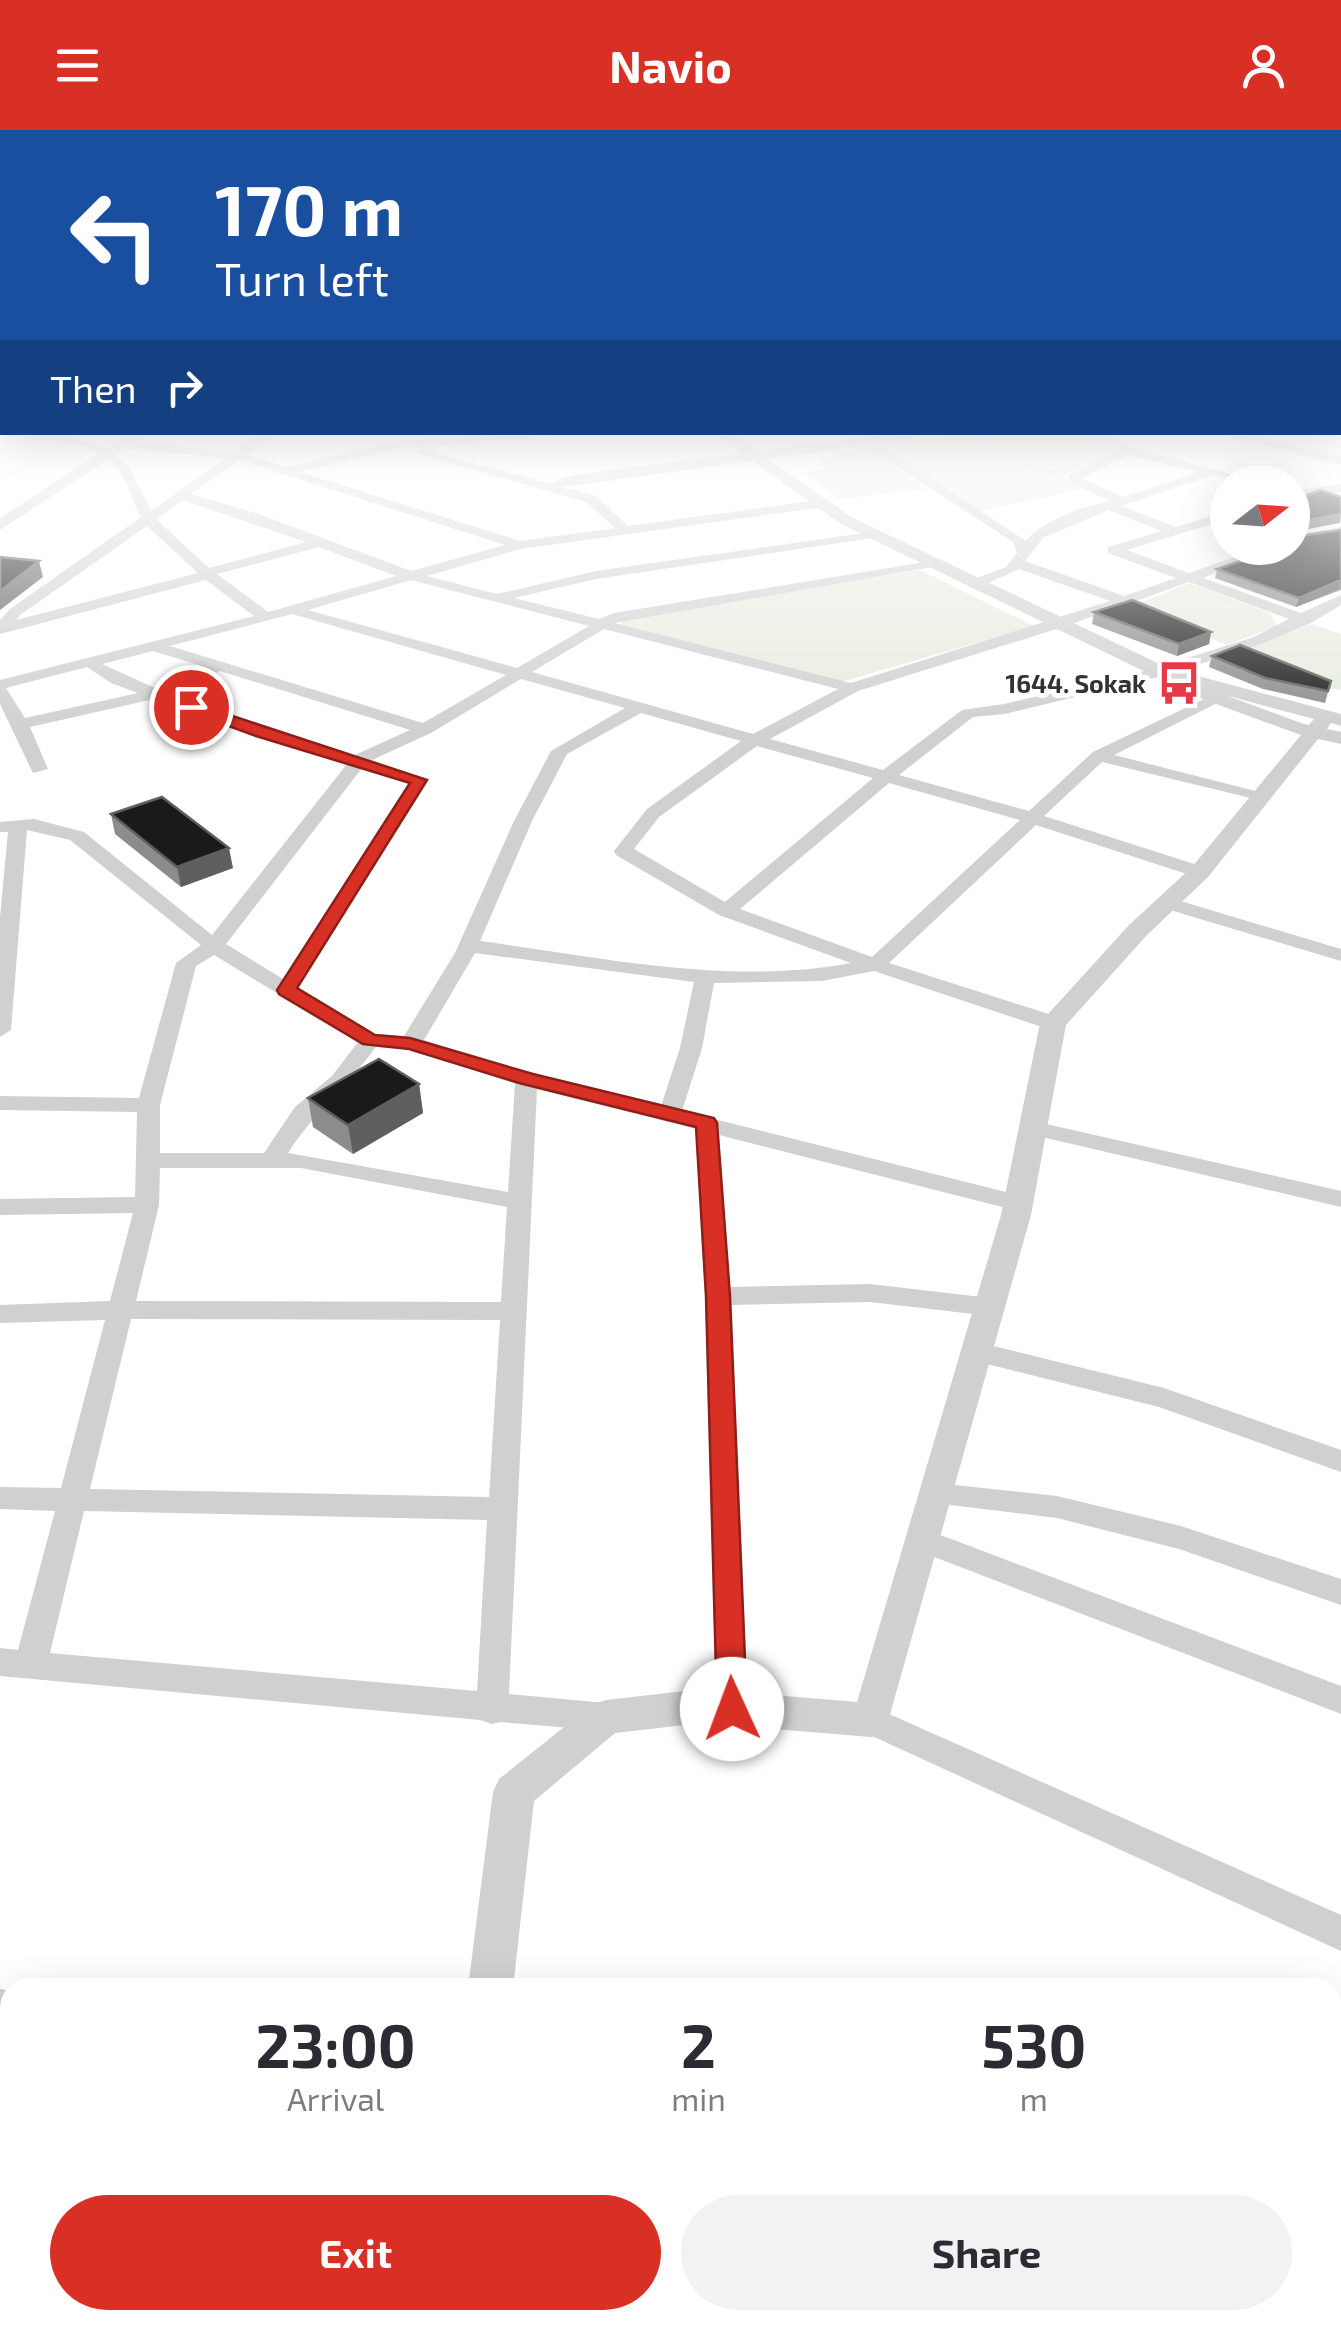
<!DOCTYPE html>
<style>
body{margin:0;font-family:"Exo 2",sans-serif;background:#f2f2f3;color:#2b2b33;height:100vh;display:flex;flex-direction:column;font-size:38px;white-space:nowrap}
*{box-sizing:border-box;margin:0}
p{font-size:32px;color:#7c7c81}
.icon{flex:none;width:55px;height:55px;fill:none;stroke:currentColor;stroke-width:2;stroke-linecap:round;stroke-linejoin:round}
.map{position:relative;flex:1;overflow:hidden}
.drawer{position:absolute;left:0px;top:1848px;width:1342px;height:352px;display:flex;flex-direction:column;background:#fff;border-radius:30px 30px 0 0;box-shadow:0 10px 40px #0002}
.drawer>*{flex:none}
.hud{position:absolute;left:0px;top:0px;width:1342px;height:305px;box-shadow:0 10px 40px #0002;background:#1a4fa0;color:#fff;overflow:hidden}
.needle{width:65px;rotate:73deg}
.controls{position:absolute;left:1210px;top:335px;display:grid;gap:20px}
.controls a{display:grid;place-items:center;width:100px;height:100px;border-radius:50%;background:#fff;box-shadow:0 10px 40px #0002;font-size:50px}
.pin{position:absolute;display:grid;place-items:center;width:85px;height:85px;color:#fff;margin:-42px;border:5px solid #fff;border-radius:50%;box-shadow:0 2px 10px #0007}
.me{position:absolute;width:110px;margin:-55px;rotate:358deg;stroke-linejoin:round;filter:drop-shadow(0 0 8px #0008)}
.turn{display:flex;align-items:center;gap:35px;height:210px;padding:0 50px;font-size:45px}
.turn .icon{width:130px;height:130px;stroke-width:2.5}
.turn b{display:block;font-size:70px;line-height:85px}
.then{display:flex;align-items:center;height:95px;padding:0 50px;background:#0003;gap:20px;font-size:38px}
.eta{display:flex;justify-content:space-evenly;align-items:center;height:170px;text-align:center}
.eta b{font-size:60px;font-weight:700;line-height:70px}
.button{display:flex;gap:20px;margin-top:auto;padding:20px 50px}
.button a{flex:1;height:115px;border-radius:60px;background:#d93025;color:#fff;font-size:40px;font-weight:700;line-height:115px;text-align:center}
.button a+a{background:#f2f2f3;color:#2b2b33}
header{display:flex;justify-content:space-between;align-items:center;height:130px;padding:0 50px;background:#d93025;color:#fff;font-size:45px;font-weight:700}
.map>svg:first-child{display:block}
</style>
<header><svg class="icon" aria-label="menu" viewBox="0 0 24 24"><path d="M4 6h16M4 12h16M4 18h16"/></svg>Navio<svg class="icon" aria-label="person" viewBox="0 0 24 24"><circle cx="12" cy="8" r="4"/><path d="M4 21q1-7 8-7t8 7"/></svg></header>
<div class="map">
<svg width="1341" height="2199" viewBox="0 0 1341 2199">
<rect width="100%" height="100%" fill="#fff"/>
<g fill="#e6ecdf">
<polygon points="974,302 1085,302 1118,321 1062,346 1084,359 980,381 882,314"/>
<polygon points="867,318 928,359 839,369 803,343 828,339 819,331 835,323"/>
<polygon points="920,440 1034,496 841,552 620,495 623,490 650,483"/>
<polygon points="1190,453 1270,483 1277,496 1227,515 1132,476"/>
<polygon points="1311,494 1341,504 1341,560 1323,558 1235,523"/>
<polygon points="532,2190 754,2190 755,2199 532,2199"/>
</g>
<g fill="none" stroke-linecap="round" stroke-linejoin="round">
<polyline stroke="#cdcdcd" stroke-width="2.5" stroke-dasharray="2.5 2.5" stroke-linecap="butt" points="962,302 1031,337 1056,343"/>
<g fill="#d0d0d0" fill-rule="evenodd">
<path d="M0 300 67 307 105 318 128 335 151 381 226 328 124 318 120 311 235 322 264 302H278L247 325 287 337 397 311 588 302 397 319 300 342 520 411 615 398 586 372 418 324V318L552 354 564 347 603 341 906 302H944L878 313 1026 411C1042 391 1087 374 1111 371L1071 353 1068 345 1119 321 1087 302H1103L1132 318 1262 352H1243L1213 345 1121 376 1176 397 1228 381V389L1127 420 1189 443 1261 418H1280L1203 448 1301 483 1341 465V475L1311 493 1264 513 1167 545 1004 584 973 587 899 645 1029 681 1093 622 1223 560 1237 563 1114 625 1263 663V671L1102 632 1044 686 1207 738V746H1193L1036 695 889 833 1061 888 1064 893 1061 898H1045L874 841 822 851 714 853 702 918 682 981 1018 1065 1030 1073 1018 1081 719 1005 730 1157 870 1154 990 1168 999 1171 1003 1177 999 1183 990 1186 870 1172 731 1175 748 1579 744 1589 732 1593 720 1589 716 1579 705 1166 696 999 537 959 509 1564 606 1573 618 1577 623 1587 618 1597 606 1601 500 1592 492 1594 480 1590 0 1546V1518L18 1520 55 1381 0 1379V1357L61 1358 105 1190 0 1193V1175L110 1171 133 1083 0 1085V1069L135 1067 137 982 0 980V966L139 968 176 833 201 815 70 710 27 700 11 900 0 907V787L8 702H0V692L34 689 84 702 212 805 347 634 256 607 154 569 30 597 48 639 33 643 0 574V550L254 486 206 450 0 504V490L10 479 141 387C133 373 129 357 121 343 99 307 37 310 0 308ZM859 316 867 317 1013 412 1017 423 1006 437 969 451V457H979L1019 439 1110 471 851 553 614 493 932 437 937 436V430L614 483 599 489 514 468 596 449 873 408 880 404 878 401 596 441 497 464 427 446 520 419 824 377 825 374 819 370 628 396 596 366 563 357ZM1129 325 1198 342 1123 367 1081 348ZM239 330 505 415 411 441 256 383 191 364ZM183 370 306 412 209 438 156 389ZM1108 380 1162 401 1108 417V423L1176 448 1124 466 1025 431 1043 408ZM147 396 198 443 16 490 20 485ZM319 417 396 446 268 482 217 444ZM411 450 589 496 517 538 308 480ZM1189 452 1289 489 1254 507 1156 538 1004 574 962 580 883 640 770 609 858 561 1063 497ZM292 484 506 545 423 593 170 516ZM604 499 838 559 753 604 532 542ZM153 521 205 537 155 558 102 534ZM87 537 111 553 138 563 25 588 6 558ZM220 541 410 600 355 625 170 564ZM521 549 625 578 551 621 514 691 455 823 404 906 375 904 298 858 429 650 372 630 431 603ZM641 583 741 611 647 679 614 721 616 725 719 785 851 833C729 856 601 827 480 811L532 691 567 624ZM757 616 873 648 725 772 634 719 659 687ZM362 638 410 652 283 849 226 814ZM889 653 1020 690 872 827 740 779ZM475 823 694 852 680 918 661 976 534 944 424 910ZM214 825 358 912 332 946 295 977 264 1023H160V975L196 836ZM376 917 409 919 515 953 508 1062 288 1023C313 984 348 955 376 917ZM160 1038H301L507 1077 501 1172 136 1171 159 1075ZM131 1189 500 1190 489 1367 90 1359ZM84 1381 487 1390 477 1561 50 1523Z"/>
<polygon points="1213,302 1236,302 1341,327 1341,335"/>
<polygon points="1319,302 1341,302 1341,310 1321,304"/>
<polygon points="1341,354 1341,362 1292,369 1292,361"/>
<polygon points="1341,397 1341,405 1292,414 1292,406"/>
<polygon points="1167,767 1341,819 1341,831 1160,777 1157,773"/>
<polygon points="1033,991 1341,1061 1341,1077 1025,1003 1021,998 1025,993"/>
<polygon points="977,1212 1164,1258 1341,1320 1341,1342 1159,1277 967,1229 963,1222 967,1215"/>
<polygon points="936,1353 1057,1366 1181,1396 1341,1449 1341,1475 1179,1419 1057,1388 926,1372 921,1364 926,1356"/>
<polygon points="922,1398 1341,1556 1341,1584 911,1418 907,1410 911,1402"/>
<polygon points="871,1576 1341,1785 1341,1821 859,1600 854,1590 859,1580"/>
<polygon points="0,1859 10,1861 10,1899 0,1897"/>
<polygon points="1257,2190 1326,2190 1330,2199 1261,2199"/>
</g>
<g fill="#d0d0d0" fill-rule="evenodd">
<polygon points="133,302 150,302 0,400 0,388"/>
<path d="M712 302H729L853 388 1168 538 1341 584V596L1331 593 1327 599 1341 602V614L1318 609 1208 747 1147 805 1066 895 1031 1085 885 1602 871 1607 702 1593 615 1603 534 1671 513 1858H468L493 1662 499 1649 592 1575 606 1570 702 1559 857 1572 1001 1085 1040 893 1129 795 1192 737 1301 605 1197 567 841 394ZM1225 565 1314 589 1309 595 1301 593Z"/>
<rect x="455" y="2190" width="52" height="9"/>
</g>
</g>
<g fill="#8c8c8c">
<polygon points="1341,400 1341,460 1296,477 1215,448 1217,439"/>
<polygon points="1094,482 1211,502 1209,514 1177,526 1092,494"/>
<polygon points="1212,526 1331,551 1325,573 1263,559 1209,537"/>
<polygon points="111,684 233,738 181,757 115,704"/>
<polygon points="419,954 423,983 353,1024 313,997 308,968"/>
</g>
<g fill="#5f5f5f">
<polygon points="1341,384 1340,393 1292,402 1293,393"/>
<polygon points="39,431 43,447 0,480 0,461"/>
<polygon points="1341,450 1340,459 1296,477 1299,468"/>
<polygon points="1211,502 1209,514 1177,526 1179,514"/>
<polygon points="229,718 233,738 181,757 177,737"/>
<polygon points="419,954 423,983 353,1024 348,995"/>
</g>
<g fill="#1a1a1a" stroke="#5f5f5f" stroke-width="2.5">
<polygon points="1321,360 1341,367 1341,384 1293,393 1292,401 1292,369"/>
<polygon points="1341,400 1341,450 1299,468 1217,439 1278,418 1292,418 1292,407"/>
<polygon points="0,427 39,431 0,461"/>
<polygon points="1132,470 1211,502 1179,514 1094,482"/>
<polygon points="1240,515 1331,551 1328,561 1265,548 1212,526"/>
<polygon points="162,667 229,718 177,737 111,684"/>
<polygon points="379,929 419,954 348,995 308,968"/>
</g>
<linearGradient id="sky" x2="0" y2="1"><stop stop-color="#9ec6ea"/><stop offset="0.49" stop-color="#fff"/><stop offset="1" stop-color="#fff" stop-opacity="0"/></linearGradient>
<rect width="1341" height="605" fill="url(#sky)"/>
<polygon fill="#d93025" stroke="#8d1f18" stroke-width="2.5" points="185,574 196,574 427,650 297,858 375,905 410,908 533,944 714,988 717,993 730,1166 747,1579 743,1588 732,1592 721,1588 717,1579 706,1166 696,997 519,953 409,919 363,914 279,864 277,860 410,653 256,606 185,580"/>
<defs>
<g id="bus-bare" transform="scale(3.45)"><path d="M-5-6H5V4H4V6H2V4H-2V6H-4V4H-5ZM-3.5-4V0h7V-4ZM-3.5 1.2v1.5H-2V1.2ZM2 1.2v1.5H3.5V1.2Z" fill="#e63946" stroke="#fff" stroke-width="2.5" paint-order="stroke"/></g>
</defs>
<g fill-rule="evenodd">
<use href="#bus-bare" x="1179" y="553"/>
</g>
<g text-anchor="middle" dominant-baseline="central" stroke-width="10" stroke-linejoin="round" paint-order="stroke">
<g font-size="25" font-weight="bold" fill="#333" stroke="#fff" text-anchor="end">
<text x="1146" y="553">1644. Sokak</text>
</g>
</g>
</svg>
<div class="controls">
<a><svg class="needle" viewBox="-14 -14 28 28"><path d="M0-13l5 13h-10z" fill="#e53935"/><path d="M0 13l5-13h-10z" fill="#7c7c81"/></svg></a>
</div>
<div class="pin" style="left:191px;top:577px;background:#d93025"><svg class="icon" aria-label="arrive" viewBox="0 0 24 24"><path d="M6 21V4h12l-3 4 3 4H6"/></svg></div>
<svg class="me" style="left:732px;top:1579px" viewBox="-20 -20 40 40"><circle r="19" fill="#fff"/><path d="M0-13L10 11 0 6-10 11z" fill="#d93025"/></svg>
<div class="hud">
<div class="turn"><svg class="icon" aria-label="left" viewBox="0 0 24 24"><path d="M17 20v-9H6M10 6l-5 5 5 5"/></svg><div><b>170 m</b>Turn left</div></div>
<div class="then">Then<svg class="icon" aria-label="right" viewBox="0 0 24 24"><path d="M7 20v-9h11M14 6l5 5-5 5"/></svg></div>
</div>
<section class="drawer">
<div class="eta">
<div><b>23:00</b><p>Arrival</p></div>
<div><b>2</b><p>min</p></div>
<div><b>530</b><p>m</p></div>
</div>
<div class="button"><a>Exit</a><a>Share</a></div>
</section>
</div>
